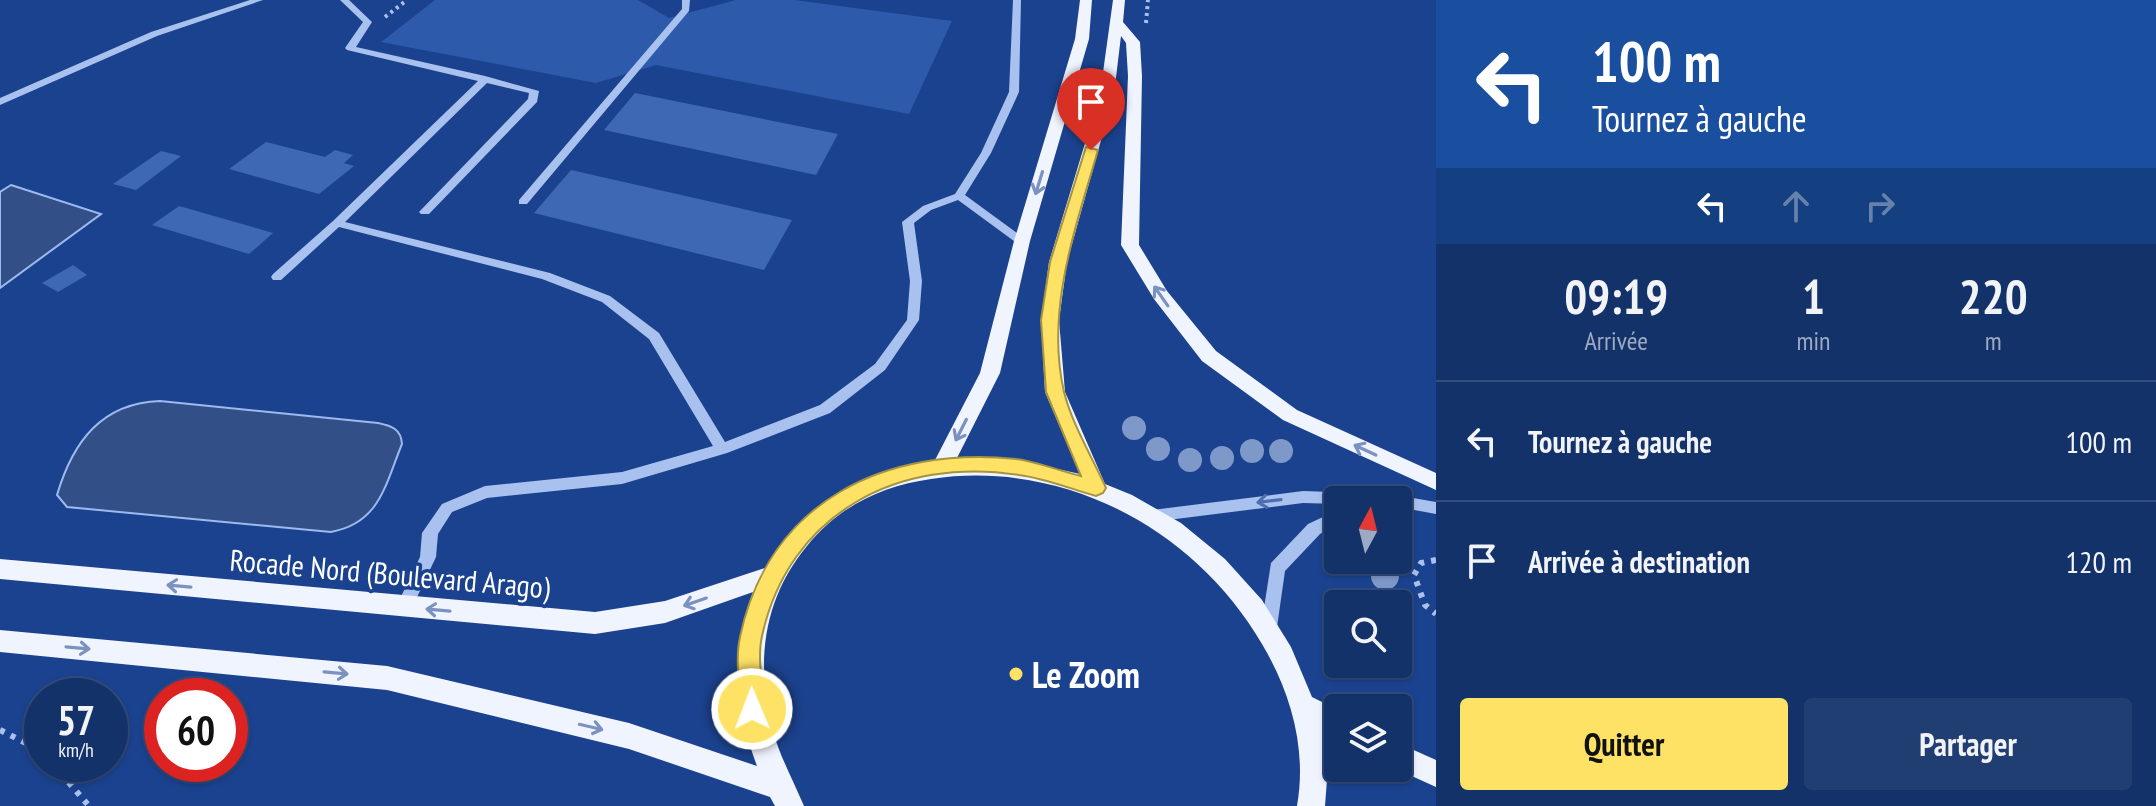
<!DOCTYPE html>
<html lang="fr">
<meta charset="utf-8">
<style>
body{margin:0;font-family:"PT Sans Narrow",sans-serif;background:#213e72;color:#f1f3f6;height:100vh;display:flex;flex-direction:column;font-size:30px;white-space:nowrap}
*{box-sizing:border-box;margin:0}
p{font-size:26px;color:#9daac1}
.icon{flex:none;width:44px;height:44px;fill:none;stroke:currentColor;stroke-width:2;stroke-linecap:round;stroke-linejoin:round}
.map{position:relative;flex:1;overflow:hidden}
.sheet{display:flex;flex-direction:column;background:#14326a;width:720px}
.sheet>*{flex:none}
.banner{background:#1a4fa0;color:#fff;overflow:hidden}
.needle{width:52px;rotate:7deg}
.fabs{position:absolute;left:1324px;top:486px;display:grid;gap:16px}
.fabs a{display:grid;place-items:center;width:88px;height:88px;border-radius:8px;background:#14326a;box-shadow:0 2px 6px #0004,0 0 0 2px #334d7e;font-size:40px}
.speed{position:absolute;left:24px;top:678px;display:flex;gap:16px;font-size:40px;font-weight:700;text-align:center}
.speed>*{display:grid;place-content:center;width:104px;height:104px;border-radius:50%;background:#14326a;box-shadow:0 2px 6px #0004,0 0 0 2px #334d7e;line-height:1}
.speed small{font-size:20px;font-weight:400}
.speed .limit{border:12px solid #d22;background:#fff;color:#111}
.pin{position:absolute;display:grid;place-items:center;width:68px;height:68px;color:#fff;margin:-82px -34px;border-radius:50% 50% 50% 0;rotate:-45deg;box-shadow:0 0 8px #0007}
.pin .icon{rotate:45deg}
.me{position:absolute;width:88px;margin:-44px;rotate:359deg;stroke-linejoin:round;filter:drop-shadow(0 0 6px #0008)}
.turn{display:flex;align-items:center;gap:28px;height:168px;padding:0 24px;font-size:36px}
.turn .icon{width:104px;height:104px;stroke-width:2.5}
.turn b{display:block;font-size:56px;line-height:68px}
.lanes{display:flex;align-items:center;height:76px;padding:0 24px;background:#0003;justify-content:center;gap:40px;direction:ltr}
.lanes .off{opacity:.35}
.eta{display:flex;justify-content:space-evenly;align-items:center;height:136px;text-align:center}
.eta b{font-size:48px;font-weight:800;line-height:56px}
.action{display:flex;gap:16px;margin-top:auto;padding:16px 24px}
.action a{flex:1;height:92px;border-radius:8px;background:#fee266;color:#111;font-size:32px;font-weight:800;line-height:92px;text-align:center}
.action a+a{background:#213e72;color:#f1f3f6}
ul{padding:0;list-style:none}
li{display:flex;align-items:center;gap:24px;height:120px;padding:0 24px;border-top:2px solid #334d7e}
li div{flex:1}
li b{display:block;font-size:30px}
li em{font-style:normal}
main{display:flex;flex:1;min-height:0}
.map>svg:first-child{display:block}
</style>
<main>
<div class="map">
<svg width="1436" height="806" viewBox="0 0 1436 806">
<rect width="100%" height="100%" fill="#1b428e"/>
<polygon fill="#2e5aac" points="435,0 638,0 669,18 736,0 795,0 952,21 909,114 656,65 596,83 381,42"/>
<g fill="#334f87" stroke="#9cbaf0" stroke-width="2">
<polygon points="11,185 101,214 0,288 0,192"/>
<path d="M160 401 378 423C392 426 401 429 402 444 385 485 380 523 331 532L67 507 57 495C73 441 102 403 160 401Z"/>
</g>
<g fill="#3f68b4">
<polygon points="635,93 838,134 816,175 604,130"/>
<polygon points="266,142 325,157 335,150 353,155 344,163 354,166 319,194 229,169"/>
<polygon points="161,151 181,156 136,190 113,184"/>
<polygon points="571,170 792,220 764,270 534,213"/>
<polygon points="179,206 273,233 249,254 152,225"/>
<polygon points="73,265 87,275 58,292 42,283"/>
</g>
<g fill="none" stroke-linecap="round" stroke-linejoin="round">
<g stroke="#a9c1ee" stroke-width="4" stroke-dasharray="3 4" stroke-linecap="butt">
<polyline points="385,17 407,0"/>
<polyline points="1146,23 1148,0"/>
</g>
<g stroke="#a9c1ee" stroke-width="6" stroke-dasharray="5 7" stroke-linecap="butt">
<polyline points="1436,560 1421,563 1414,575 1425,605 1436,614"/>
<polyline points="0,730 42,751"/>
<polyline points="53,764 89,806"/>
</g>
<g fill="#a9c1ee" fill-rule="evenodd">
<polygon points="250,0 263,0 157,36 0,105 0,98 151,32"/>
<polygon points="340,0 349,0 372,22 356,47 485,76 539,91 537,102 429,214 421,214 419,212 528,99 529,93 487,83 345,222 550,273 610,296 659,333 725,442 820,405 875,364 907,320 910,281 902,222 923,206 955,194 981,153 1009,92 1013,0 1021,0 1019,92 991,153 965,195 1028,241 1026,244 1018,244 958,200 931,210 914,223 922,281 919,320 885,370 830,413 727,453 622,484 487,498 452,512 438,534 436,557 410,612 404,614 398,612 396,607 420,557 422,533 442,504 485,486 622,472 713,446 649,339 602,302 542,279 339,227 281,280 273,280 271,277 273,274 333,221 478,81 347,50 345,48 363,22"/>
<polygon points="682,0 690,0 689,11 527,204 519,204 519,200 682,9"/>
<polygon points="1303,491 1390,494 1436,502 1436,514 1398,507 1398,500 1338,500 1338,504 1303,503 1152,522 1147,520 1144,516 1147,512 1152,510"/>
<polygon points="1338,510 1338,523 1320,534 1285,571 1277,627 1275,632 1269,635 1263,632 1261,627 1271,563 1308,524"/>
</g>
<g fill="#f0f4ff" fill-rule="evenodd">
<path d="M1080 0H1092L1089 39 1030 241 1000 373 957 458 1017 460 1080 474 1045 392 1041 320 1049 262 1100 94 1113 0H1125L1123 22 1140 42 1142 76 1139 245 1167 291 1216 351 1297 410 1436 473V490L1283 420 1202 361 1154 299 1121 245 1128 76 1126 43 1121 36 1114 94 1067 262 1059 320 1065 392 1105 484 1132 495 1181 523 1225 559 1262 600 1291 647 1312 697 1338 710V736L1323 729 1328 767 1325 806H1297C1307 749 1291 693 1262 644 1195 529 1064 459 931 479 882 486 839 506 807 546 769 592 758 645 767 704 772 742 789 771 804 806H775L770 797 629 749 387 690 0 652V630L387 666 629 723 757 766C736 711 731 647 753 592L665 623 595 634 0 579V559L595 612 665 601 765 568 796 526 836 494 883 473 934 462 980 373 1014 241 1075 39Z"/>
<polygon points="1398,743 1436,760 1436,787 1394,768 1398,768"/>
</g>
</g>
<g fill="#7e98c9">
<circle cx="1134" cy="428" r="12"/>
<circle cx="1158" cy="449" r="12"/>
<circle cx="1252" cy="451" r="12"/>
<circle cx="1281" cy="451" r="12"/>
<circle cx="1222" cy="458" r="12"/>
<circle cx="1190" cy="460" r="12"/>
<circle cx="1385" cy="576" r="14"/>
</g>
<defs><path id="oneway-shaft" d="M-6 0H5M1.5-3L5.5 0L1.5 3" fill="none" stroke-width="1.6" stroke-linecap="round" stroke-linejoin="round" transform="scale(2)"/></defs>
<g stroke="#7b92c1">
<use href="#oneway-shaft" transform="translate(1039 183) rotate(107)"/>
<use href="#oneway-shaft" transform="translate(1161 296) rotate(-125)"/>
<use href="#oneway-shaft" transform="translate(961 430) rotate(117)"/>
<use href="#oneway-shaft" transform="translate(1365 450) rotate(-155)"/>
<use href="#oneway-shaft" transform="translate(179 586) rotate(-175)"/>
<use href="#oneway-shaft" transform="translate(695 602) rotate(161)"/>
<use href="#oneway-shaft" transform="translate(438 610) rotate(-175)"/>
<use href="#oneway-shaft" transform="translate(78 648) rotate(5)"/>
<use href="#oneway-shaft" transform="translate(336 673) rotate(5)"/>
<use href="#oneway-shaft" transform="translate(591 727) rotate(13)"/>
</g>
<use stroke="#4d6eb0" href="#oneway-shaft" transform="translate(1269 501) rotate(173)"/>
<path fill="#fee266" stroke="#a59342" stroke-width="2" d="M1086 147 1098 150C1076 227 1045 310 1064 392 1072 424 1092 457 1106 488L1103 493 1096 496C1071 489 1044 478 1019 475 899 456 789 513 762 636 757 658 763 687 764 709L760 717 752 720 743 717 740 709C740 687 735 659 740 637 769 500 886 446 1016 459 1038 462 1060 471 1081 476L1046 392 1041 320 1050 262Z"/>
<circle fill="#fee266" stroke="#1b428e" stroke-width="3" cx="1016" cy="674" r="8"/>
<g text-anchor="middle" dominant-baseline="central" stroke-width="7" stroke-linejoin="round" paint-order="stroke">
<g font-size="30" fill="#fff" stroke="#1b428e">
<text transform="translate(390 573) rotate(5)">Rocade Nord (Boulevard Arago)</text>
</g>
<g font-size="36" font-weight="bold" fill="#fff" stroke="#1b428e" text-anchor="start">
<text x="1032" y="674">Le Zoom</text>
</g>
</g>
</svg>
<div class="fabs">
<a><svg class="needle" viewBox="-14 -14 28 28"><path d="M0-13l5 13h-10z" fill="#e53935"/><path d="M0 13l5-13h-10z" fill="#9daac1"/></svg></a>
<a><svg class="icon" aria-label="search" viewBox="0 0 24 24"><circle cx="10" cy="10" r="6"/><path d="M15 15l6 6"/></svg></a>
<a><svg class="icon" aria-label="layers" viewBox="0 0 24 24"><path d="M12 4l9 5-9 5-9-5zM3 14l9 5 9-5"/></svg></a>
</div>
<div class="speed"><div>57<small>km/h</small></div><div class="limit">60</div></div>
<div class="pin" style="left:1091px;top:150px;background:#d93025"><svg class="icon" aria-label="arrive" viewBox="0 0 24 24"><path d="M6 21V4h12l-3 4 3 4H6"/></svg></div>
<svg class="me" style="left:752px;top:709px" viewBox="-20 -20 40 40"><circle r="17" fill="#fee266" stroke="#fff" stroke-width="3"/><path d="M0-11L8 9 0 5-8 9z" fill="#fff"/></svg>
</div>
<section class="sheet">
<div class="banner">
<div class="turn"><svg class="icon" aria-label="left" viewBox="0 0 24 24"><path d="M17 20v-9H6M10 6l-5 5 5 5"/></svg><div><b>100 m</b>Tournez à gauche</div></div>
<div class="lanes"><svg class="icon" aria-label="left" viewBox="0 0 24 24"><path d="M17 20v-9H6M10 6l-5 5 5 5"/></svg><svg class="icon off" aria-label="ahead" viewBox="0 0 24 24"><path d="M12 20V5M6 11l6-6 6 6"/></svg><svg class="icon off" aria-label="right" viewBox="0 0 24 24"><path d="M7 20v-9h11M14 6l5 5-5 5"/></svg></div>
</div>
<div class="eta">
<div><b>09:19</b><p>Arrivée</p></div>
<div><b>1</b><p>min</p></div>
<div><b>220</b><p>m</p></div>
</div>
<ul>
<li><svg class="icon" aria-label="left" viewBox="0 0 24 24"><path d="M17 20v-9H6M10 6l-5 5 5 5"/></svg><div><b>Tournez à gauche</b></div><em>100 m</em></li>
<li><svg class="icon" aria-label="arrive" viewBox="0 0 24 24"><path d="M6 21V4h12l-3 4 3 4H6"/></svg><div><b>Arrivée à destination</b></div><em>120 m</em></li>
</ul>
<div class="action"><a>Quitter</a><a>Partager</a></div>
</section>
</main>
